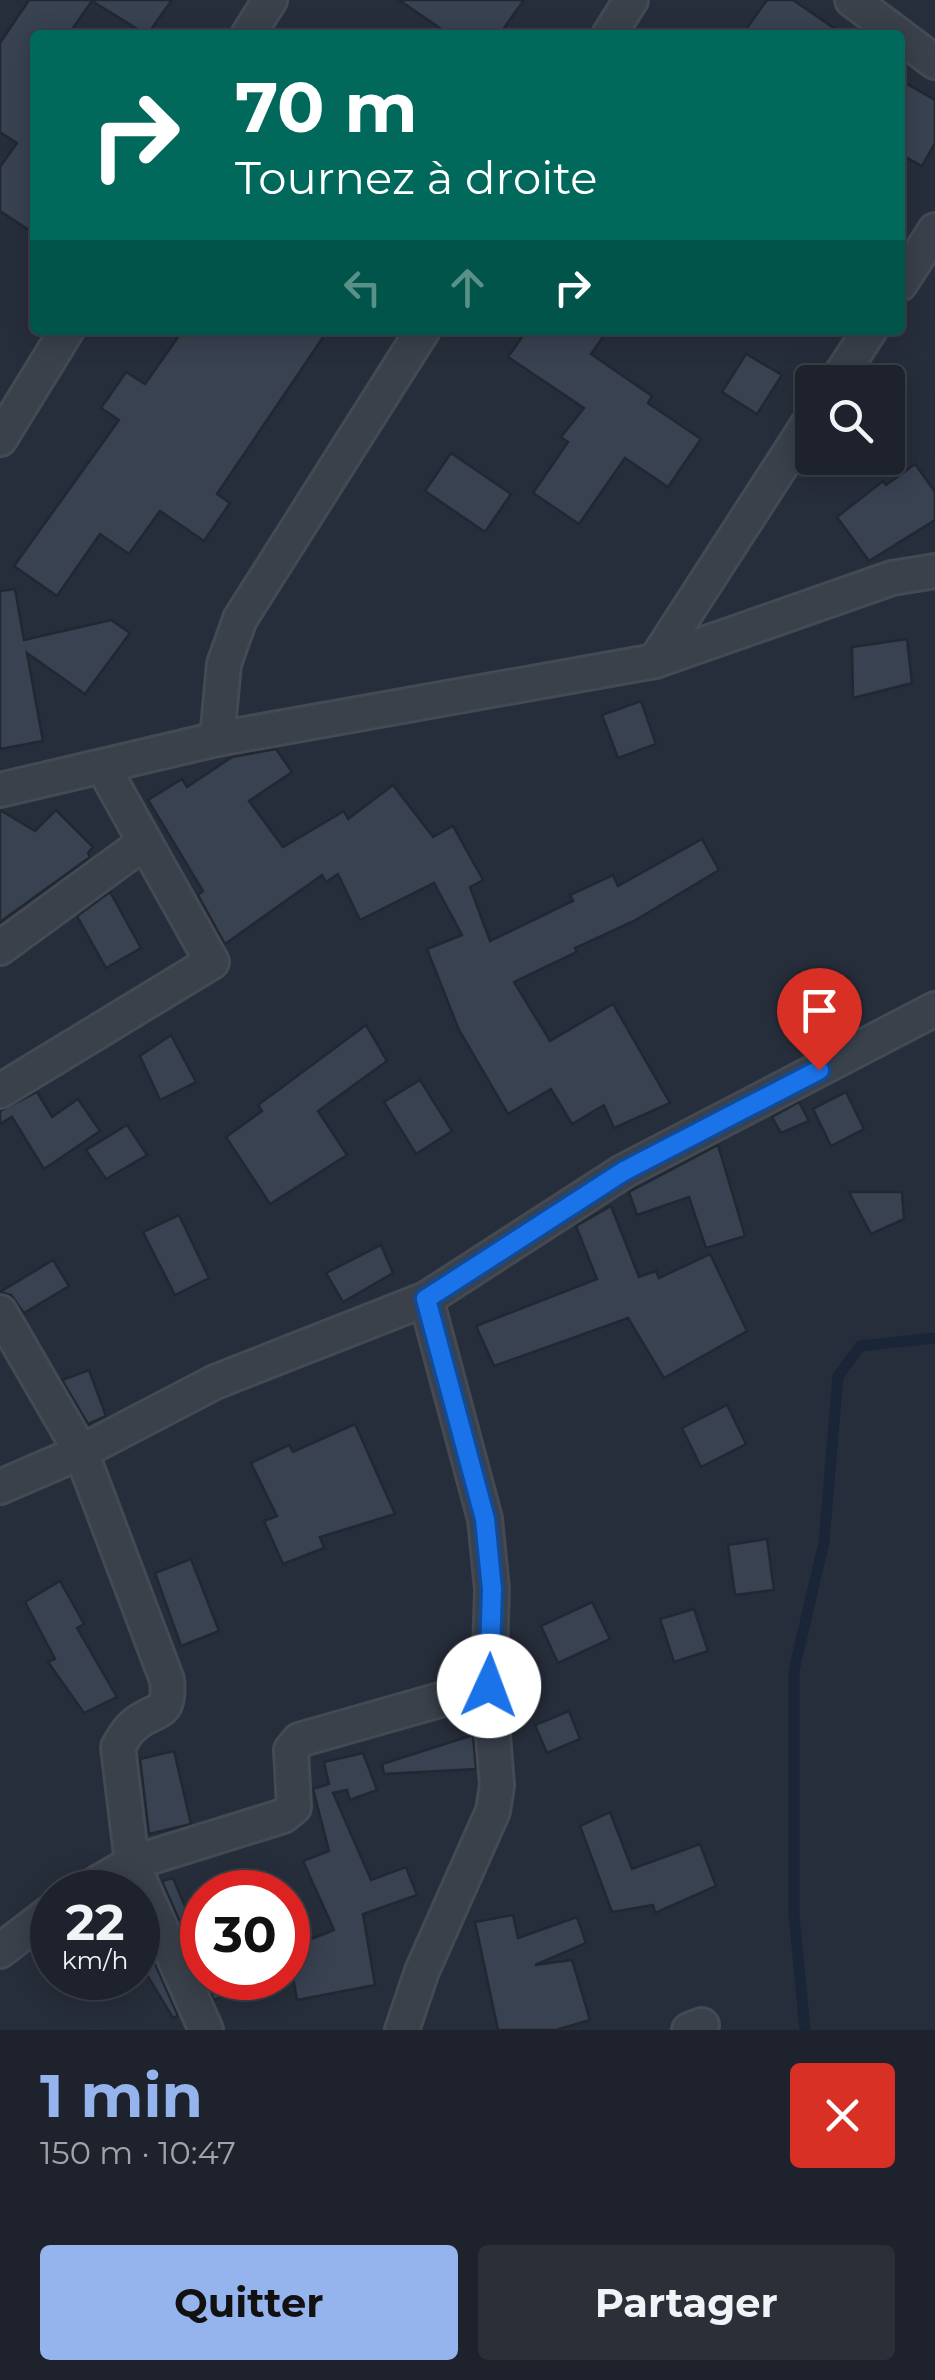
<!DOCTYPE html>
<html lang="fr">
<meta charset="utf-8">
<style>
body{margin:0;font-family:Montserrat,sans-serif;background:#2a2f38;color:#f1f3f6;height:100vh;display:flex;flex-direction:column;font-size:38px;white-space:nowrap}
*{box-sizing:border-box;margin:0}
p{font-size:32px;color:#a0a4a9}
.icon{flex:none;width:55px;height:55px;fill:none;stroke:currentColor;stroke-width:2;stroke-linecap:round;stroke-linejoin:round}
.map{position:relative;height:2030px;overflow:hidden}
.panel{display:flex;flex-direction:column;background:#1d222c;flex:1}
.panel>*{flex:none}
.hud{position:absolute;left:30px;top:30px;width:875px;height:305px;border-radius:10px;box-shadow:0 5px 25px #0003,0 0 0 2px #3b3f48;background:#00695c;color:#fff;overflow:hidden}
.controls{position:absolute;left:795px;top:365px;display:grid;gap:20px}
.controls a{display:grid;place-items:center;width:110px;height:110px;border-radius:10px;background:#1d222c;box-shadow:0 5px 25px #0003,0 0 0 2px #3b3f48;font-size:50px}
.speed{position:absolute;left:30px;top:1870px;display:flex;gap:20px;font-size:50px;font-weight:700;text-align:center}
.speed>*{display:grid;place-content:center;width:130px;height:130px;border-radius:50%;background:#1d222c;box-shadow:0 5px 25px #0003,0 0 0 2px #3b3f48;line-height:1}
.speed small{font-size:25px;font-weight:400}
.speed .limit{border:15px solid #d22;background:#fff;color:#111}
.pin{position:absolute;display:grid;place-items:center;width:85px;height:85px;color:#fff;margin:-102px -42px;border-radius:50% 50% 50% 0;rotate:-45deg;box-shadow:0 0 10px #0007}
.pin .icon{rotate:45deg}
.me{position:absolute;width:110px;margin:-55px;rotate:2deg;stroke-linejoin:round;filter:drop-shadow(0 0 8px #0008)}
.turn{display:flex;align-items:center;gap:35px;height:210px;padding:0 40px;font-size:45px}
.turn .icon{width:130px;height:130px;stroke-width:2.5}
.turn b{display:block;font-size:70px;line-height:85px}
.lanes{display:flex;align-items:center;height:95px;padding:0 40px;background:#0003;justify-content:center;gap:50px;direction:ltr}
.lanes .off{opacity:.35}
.round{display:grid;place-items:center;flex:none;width:105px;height:105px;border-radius:10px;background:#2a2f38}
.overview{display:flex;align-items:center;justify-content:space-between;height:170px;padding:0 40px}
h1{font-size:60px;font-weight:700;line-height:75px;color:#95b3ec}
.primary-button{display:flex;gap:20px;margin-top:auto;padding:20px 40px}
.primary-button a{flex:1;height:115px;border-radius:10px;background:#95b3ec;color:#111;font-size:40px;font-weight:700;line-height:115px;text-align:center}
.primary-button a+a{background:#2a2f38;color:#f1f3f6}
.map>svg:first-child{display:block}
</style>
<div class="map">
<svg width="935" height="2030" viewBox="0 0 935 2030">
<rect width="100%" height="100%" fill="#272e3b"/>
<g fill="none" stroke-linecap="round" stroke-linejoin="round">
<polyline stroke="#1b2538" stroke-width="11" points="805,2030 794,1915 794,1670 824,1542 838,1376 860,1346 935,1338"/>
</g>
<g fill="#394251" stroke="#212832" stroke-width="2.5">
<polygon points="29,0 172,0 147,35 92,1 68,35 35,35 35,234 0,211 0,167 17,143 0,132 0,43"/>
<polygon points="399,0 524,0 499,35 450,35"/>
<polygon points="767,0 793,0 844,35 742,35"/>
<polygon points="900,80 935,100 935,143 922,166 900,154"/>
<polygon points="183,330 328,330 217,494 230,503 204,541 160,511 129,554 100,534 57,596 14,566 119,420 101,408 126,372 145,384"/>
<polygon points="527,330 608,330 591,354 652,396 648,403 701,439 668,487 625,458 579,524 533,493 568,442 561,437 584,408 508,357"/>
<polygon points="746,354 782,375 757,414 722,392"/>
<polygon points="451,453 511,494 485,532 425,491"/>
<polygon points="915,464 935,492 935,520 869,561 837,517 883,481 886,485"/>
<polygon points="15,589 24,640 111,620 130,633 85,694 27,653 43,741 0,749 0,591"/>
<polygon points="907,639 912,683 853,698 852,647"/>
<polygon points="641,701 656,744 618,758 602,715"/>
<polygon points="276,749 292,772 249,801 283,847 344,811 348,819 393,785 433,837 453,826 483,880 470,887 490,941 573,901 570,895 613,875 618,886 702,839 719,870 634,921 575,948 577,952 514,982 550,1041 613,1004 670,1103 614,1128 604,1105 572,1124 551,1089 508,1114 459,1030 427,949 462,935 434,883 360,920 338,874 326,882 322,875 225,944 198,895 203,891 148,800 182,779 187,787 232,757"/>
<polygon points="0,810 35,831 56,810 93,847 88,853 90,857 0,922"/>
<polygon points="110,892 141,948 106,968 77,916"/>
<polygon points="366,1025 387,1061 318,1111 347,1155 270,1204 226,1137 262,1111 258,1105"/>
<polygon points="171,1035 196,1082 160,1100 140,1056"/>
<polygon points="420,1080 452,1131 416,1154 384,1102"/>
<polygon points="37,1092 52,1117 78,1099 100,1131 44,1169 12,1117 0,1124 0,1111"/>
<polygon points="846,1092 864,1129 831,1146 813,1109"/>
<polygon points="799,1102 809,1121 781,1133 772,1117"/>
<polygon points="127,1125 147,1155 106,1179 86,1150"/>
<polygon points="718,1145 745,1236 706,1248 689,1197 637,1215 629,1192"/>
<polygon points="849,1192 902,1192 904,1219 871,1234"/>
<polygon points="611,1206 639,1277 656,1271 659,1278 710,1254 747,1331 664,1378 628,1318 494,1366 476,1326 597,1279 576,1226"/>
<polygon points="179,1215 209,1278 175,1295 143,1232"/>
<polygon points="381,1245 393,1273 343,1302 326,1273"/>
<polygon points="53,1260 69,1286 24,1313 11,1295 0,1292"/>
<polygon points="89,1370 106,1416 88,1424 62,1380"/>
<polygon points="727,1405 746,1444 701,1467 682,1428"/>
<polygon points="355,1424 395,1514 320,1537 324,1548 283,1564 264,1521 277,1516 251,1463 289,1445 293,1452"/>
<polygon points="767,1539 774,1590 735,1595 728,1545"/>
<polygon points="191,1559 219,1631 181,1646 155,1573"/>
<polygon points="60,1581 84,1624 77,1628 117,1697 84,1713 48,1662 55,1659 25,1602"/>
<polygon points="592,1602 610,1639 558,1663 541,1626"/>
<polygon points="694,1609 708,1651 674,1662 660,1619"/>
<polygon points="569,1711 580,1739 547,1753 535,1725"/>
<polygon points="473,1735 476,1769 384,1774 382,1764"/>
<polygon points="174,1751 191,1824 149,1834 140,1759"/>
<polygon points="363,1753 377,1790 350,1800 347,1790 333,1793 371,1880 406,1867 417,1895 363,1914 375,1985 297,2000 288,1948 334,1930 303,1861 329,1851 313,1789 329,1784 324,1762"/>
<polygon points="610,1812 632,1869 700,1844 716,1886 655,1913 653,1905 612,1912 580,1826"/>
<polygon points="173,1878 202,1946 202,1973 162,1881"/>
<polygon points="513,1915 518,1938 577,1917 586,1943 535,1965 572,1960 590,2020 556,2030 498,2030 475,1922"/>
<polygon points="141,1932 178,2016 173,2018 138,1960"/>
<polygon points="205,1978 266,1978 214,2000"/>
</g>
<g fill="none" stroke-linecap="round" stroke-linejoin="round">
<g stroke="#434a54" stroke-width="38">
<g id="street">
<polyline points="852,0 899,35"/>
<polyline points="248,35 270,0"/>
<polyline points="609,35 631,0"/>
<polyline points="900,36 935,62"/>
<polyline points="900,284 935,230"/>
<polyline points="836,382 870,330"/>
<polyline points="0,439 67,330"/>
<polyline points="655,661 812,418"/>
<polyline points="217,739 224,664 240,619 423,330"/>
<polyline points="0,790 217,739 655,661 892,578 935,571"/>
<polyline points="0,948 145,842"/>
<polyline points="0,1091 212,962 103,767"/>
<path d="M0 1312 81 1452 167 1680C171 1720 153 1706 132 1727 126 1732 122 1741 118 1747L132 1863 82 1892"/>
<polyline points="0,1487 81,1452 215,1382 426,1299"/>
<polyline points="0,1951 52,1911"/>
<polyline points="206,2030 132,1863 283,1816 294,1807 291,1750 299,1740 489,1686"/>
<polyline points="402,2030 422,1971 493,1811 497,1785 489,1686 492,1589 485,1519 426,1299 624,1171 935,1009"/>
<polyline points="689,2030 702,2025"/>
</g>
</g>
<use href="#street" stroke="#3a414b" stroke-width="32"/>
</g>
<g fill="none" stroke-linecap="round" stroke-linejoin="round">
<g stroke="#114b97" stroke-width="25">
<polyline id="route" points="489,1686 492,1589 485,1519 426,1299 624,1171 819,1070"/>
</g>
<use href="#route" stroke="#1a73e8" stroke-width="18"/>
</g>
</svg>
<div class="controls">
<a><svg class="icon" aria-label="search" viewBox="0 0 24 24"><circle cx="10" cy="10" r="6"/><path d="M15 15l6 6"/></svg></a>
</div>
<div class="speed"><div>22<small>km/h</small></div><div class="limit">30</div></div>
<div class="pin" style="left:819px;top:1070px;background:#d93025"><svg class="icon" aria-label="arrive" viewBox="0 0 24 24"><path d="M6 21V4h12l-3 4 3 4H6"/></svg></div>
<svg class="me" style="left:489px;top:1686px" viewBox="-20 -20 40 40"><circle r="19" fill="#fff"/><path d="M0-13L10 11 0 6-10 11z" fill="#1a73e8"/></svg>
<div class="hud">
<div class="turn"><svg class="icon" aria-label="right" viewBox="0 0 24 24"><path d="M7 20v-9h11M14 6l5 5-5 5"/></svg><div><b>70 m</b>Tournez à droite</div></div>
<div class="lanes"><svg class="icon off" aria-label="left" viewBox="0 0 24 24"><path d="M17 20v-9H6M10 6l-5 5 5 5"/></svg><svg class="icon off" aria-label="ahead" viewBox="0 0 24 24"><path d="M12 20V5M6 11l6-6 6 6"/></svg><svg class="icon" aria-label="right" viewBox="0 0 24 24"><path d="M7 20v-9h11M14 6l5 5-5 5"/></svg></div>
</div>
</div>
<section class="panel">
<div class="overview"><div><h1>1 min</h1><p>150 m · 10:47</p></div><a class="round" style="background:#d93025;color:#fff"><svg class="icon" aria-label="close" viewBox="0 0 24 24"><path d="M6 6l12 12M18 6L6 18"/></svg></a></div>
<div class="primary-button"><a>Quitter</a><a>Partager</a></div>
</section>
